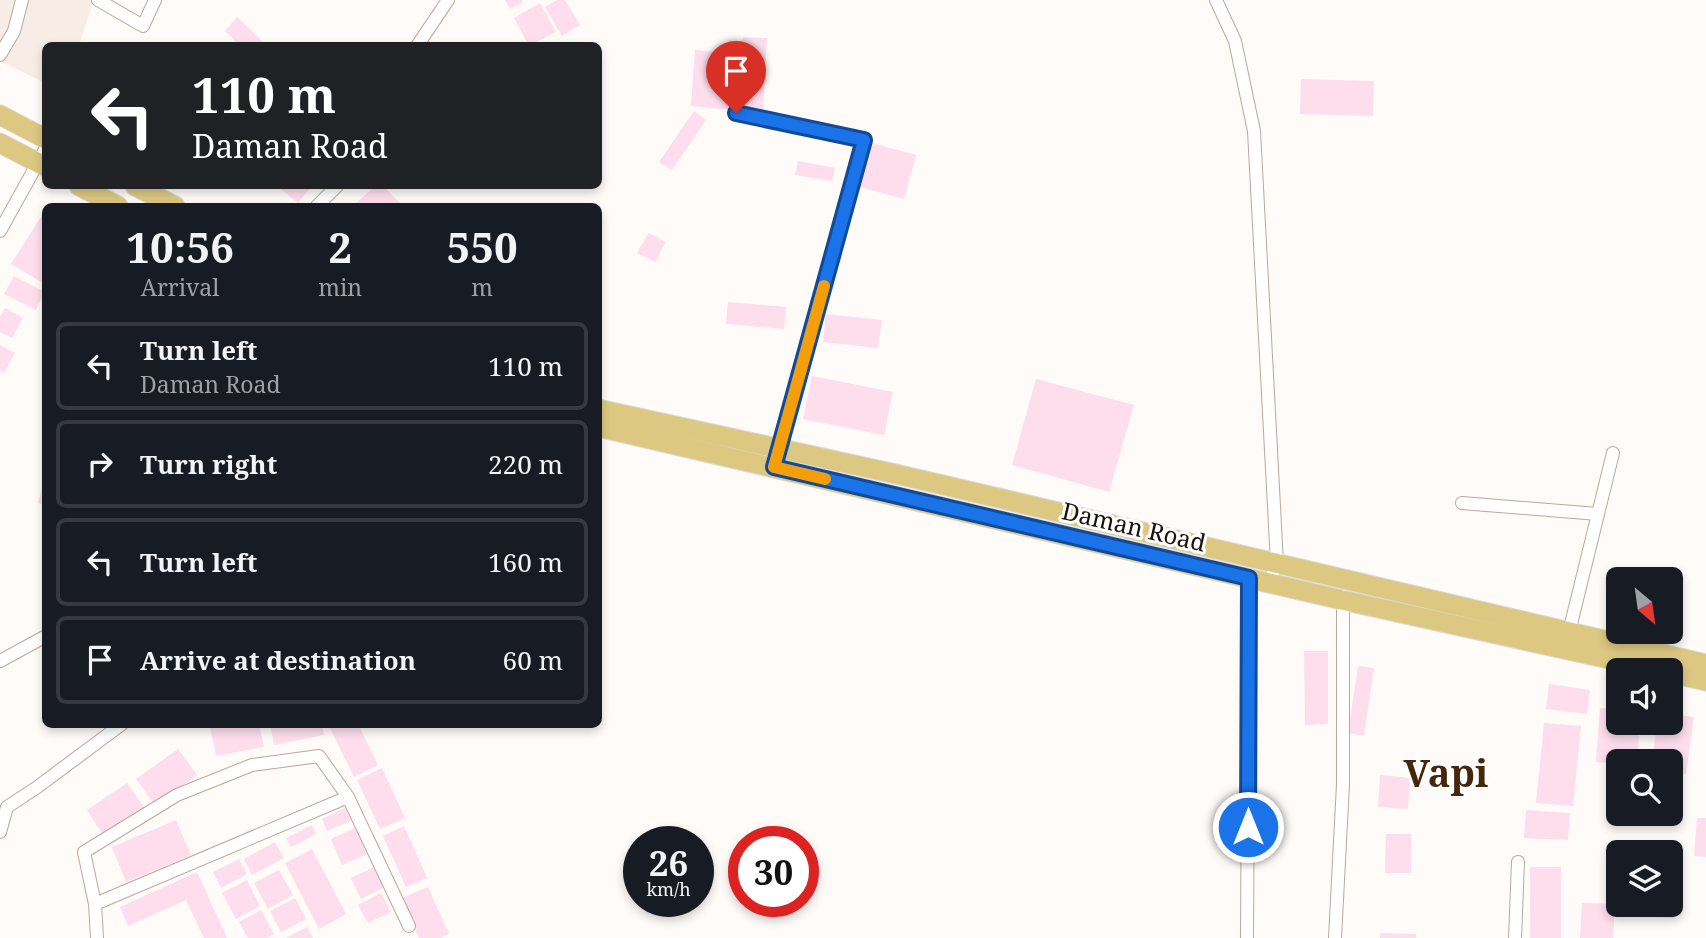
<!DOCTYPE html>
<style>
body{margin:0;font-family:"Noto Serif",serif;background:#20242c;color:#f1f3f6;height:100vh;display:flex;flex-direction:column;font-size:26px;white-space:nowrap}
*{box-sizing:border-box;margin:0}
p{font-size:23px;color:#9ea1a6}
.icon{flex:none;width:38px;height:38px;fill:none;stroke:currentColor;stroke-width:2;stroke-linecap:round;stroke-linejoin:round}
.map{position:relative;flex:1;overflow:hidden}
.sheet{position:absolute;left:42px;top:203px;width:560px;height:525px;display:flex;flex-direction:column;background:#171b24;border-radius:10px;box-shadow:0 4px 10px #0003}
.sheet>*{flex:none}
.banner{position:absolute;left:42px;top:42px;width:560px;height:147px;border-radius:10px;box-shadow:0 4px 10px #0003;background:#202124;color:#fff;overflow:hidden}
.needle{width:46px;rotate:151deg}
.fabs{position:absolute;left:1606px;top:567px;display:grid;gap:14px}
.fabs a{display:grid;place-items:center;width:77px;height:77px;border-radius:10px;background:#171b24;box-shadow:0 4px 10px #0003;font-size:35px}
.speed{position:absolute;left:623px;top:826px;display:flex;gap:14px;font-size:35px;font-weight:700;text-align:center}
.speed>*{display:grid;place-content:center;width:91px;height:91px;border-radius:50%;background:#171b24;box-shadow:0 4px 10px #0003;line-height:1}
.speed small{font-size:18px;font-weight:400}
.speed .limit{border:10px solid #d22;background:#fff;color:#111}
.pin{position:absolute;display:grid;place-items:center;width:60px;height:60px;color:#fff;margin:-72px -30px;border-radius:50% 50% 50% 0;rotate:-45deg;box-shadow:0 0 7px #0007}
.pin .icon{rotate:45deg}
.me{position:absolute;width:77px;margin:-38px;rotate:0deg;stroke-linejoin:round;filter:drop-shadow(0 0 5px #0008)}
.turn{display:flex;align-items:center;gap:24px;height:147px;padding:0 35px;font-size:32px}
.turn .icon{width:91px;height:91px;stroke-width:2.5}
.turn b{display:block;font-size:49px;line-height:60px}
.eta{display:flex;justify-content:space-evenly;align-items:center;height:119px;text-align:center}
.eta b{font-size:42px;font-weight:700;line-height:49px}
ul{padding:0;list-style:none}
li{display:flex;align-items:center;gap:21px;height:88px;margin:0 14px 10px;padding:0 21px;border:4px solid #363941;border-radius:10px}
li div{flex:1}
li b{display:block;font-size:26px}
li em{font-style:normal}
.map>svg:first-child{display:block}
</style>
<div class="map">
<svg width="1706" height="938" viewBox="0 0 1706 938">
<rect width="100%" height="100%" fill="#fffbf8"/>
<polygon fill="#f8ede6" points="0,0 94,0 79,45 46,46 45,83 0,61"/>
<g fill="#fedded">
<polygon points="505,0 521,0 523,2 510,9"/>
<polygon points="557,0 565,0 580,25 562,36 545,7"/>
<polygon points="540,3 556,32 529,46 514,18"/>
<polygon points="237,17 267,46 240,46 225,31"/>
<polygon points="743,37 767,38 763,111 740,110"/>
<polygon points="695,50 738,54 733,110 691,106"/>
<polygon points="1301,79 1374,81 1373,116 1300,114"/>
<polygon points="694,111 706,120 672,170 659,162"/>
<polygon points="869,142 916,155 904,199 856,186"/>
<polygon points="798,161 835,168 832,181 795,175"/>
<polygon points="277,186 312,186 298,203"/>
<polygon points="375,186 383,186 403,206 353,206"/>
<polygon points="46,209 46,285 11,264"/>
<polygon points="649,233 666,242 655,262 637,253"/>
<polygon points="14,276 45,292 36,310 4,294"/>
<polygon points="728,302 786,307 784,329 726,324"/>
<polygon points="5,308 23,318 12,338 0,332 0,317"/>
<polygon points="826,314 882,320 878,348 823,342"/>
<polygon points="0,345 15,353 4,373 0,371"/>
<polygon points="812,376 893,392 884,435 803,419"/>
<polygon points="1036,379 1134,405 1109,492 1012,465"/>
<polygon points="45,478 46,478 46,505 38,503"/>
<polygon points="1304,651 1328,651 1328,724 1305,725"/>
<polygon points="1358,666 1374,668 1364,736 1348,733"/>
<polygon points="1549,684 1590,690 1587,714 1546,709"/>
<polygon points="1600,708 1619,709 1619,723 1640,723 1637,761 1619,761 1619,764 1596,762"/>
<polygon points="1671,714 1694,717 1686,774 1671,772 1671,761 1652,761 1657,723 1671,723"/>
<polygon points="1544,723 1581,726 1573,806 1536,803"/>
<polygon points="223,724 259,724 264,747 216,756 210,727"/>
<polygon points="270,724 322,724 324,735 274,745"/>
<polygon points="336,724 358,724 378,765 354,777 330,728"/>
<polygon points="178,749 197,775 155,805 136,779"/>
<polygon points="382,768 405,818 380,829 357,780"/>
<polygon points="1380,775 1410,778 1408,809 1378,807"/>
<polygon points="127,783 144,807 103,835 87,810"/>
<polygon points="345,808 351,821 327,831 322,819"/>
<polygon points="1526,810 1570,813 1568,840 1524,838"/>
<polygon points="1697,818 1706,818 1706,857 1694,856"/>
<polygon points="176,820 191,855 126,882 112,847"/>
<polygon points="312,825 316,834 291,847 286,838"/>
<polygon points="404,826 427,878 406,887 383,836"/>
<polygon points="355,828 367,854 342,865 331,839"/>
<polygon points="1386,834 1411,834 1411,873 1385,873"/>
<polygon points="275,842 284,858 252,875 244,859"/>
<polygon points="312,849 346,914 319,929 285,863"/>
<polygon points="239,859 247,874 221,888 213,872"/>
<polygon points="376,866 386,886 361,899 351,878"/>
<rect x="1530" y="867" width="31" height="71"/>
<polygon points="279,870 293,895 268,909 254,883"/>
<polygon points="197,872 227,938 204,938 186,900 128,926 120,907"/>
<polygon points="247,880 260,906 236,919 222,893"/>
<polygon points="428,887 449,934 440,938 419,938 402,898"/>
<polygon points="381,893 391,912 368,923 358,905"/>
<polygon points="1671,894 1675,894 1674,918 1643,917 1643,905 1671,905"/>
<polygon points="295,898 306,919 281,932 270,911"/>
<polygon points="1582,903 1615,904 1613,938 1580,938"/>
<polygon points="261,910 274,934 267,938 248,938 239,922"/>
<polygon points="307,927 313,938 286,938"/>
<polygon points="1380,933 1416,934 1416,938 1380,938"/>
</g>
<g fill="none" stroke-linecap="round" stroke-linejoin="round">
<g stroke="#bca79b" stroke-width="14">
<g id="street">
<polyline points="98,0 143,26 155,0"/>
<polyline points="1216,0 1235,41 1254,131 1277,563 1269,583"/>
<polyline points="417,46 448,0"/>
<polyline points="0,55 14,31 22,0"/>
<polyline points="736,113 864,140 778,454"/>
<polyline points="317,206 337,186"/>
<polyline points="0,231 46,148"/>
<polyline points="1462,503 1598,514"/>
<polyline points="1569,632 1613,453"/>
<polyline points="0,661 46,636"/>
<polyline points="0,832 7,807 36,788 122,724"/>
<polyline points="95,904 84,852 177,795 252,765 319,756 348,797 409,926"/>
<polyline points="97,938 95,904 348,797"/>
<polyline points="1247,938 1249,578"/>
<polyline points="1335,938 1343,784 1343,596"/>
<polyline points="1515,938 1518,862"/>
</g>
</g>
<g stroke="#dad9d8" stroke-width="21">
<g id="primary">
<polyline points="0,115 46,139"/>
<polyline points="0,143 46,167"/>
<polyline points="79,186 118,206"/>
<polyline points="135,186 175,206"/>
<polyline points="598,409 896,474 1706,664"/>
<polyline points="598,427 1342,600 1659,670"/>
<polyline points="1671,673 1706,681"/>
</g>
</g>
<use href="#street" stroke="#fff" stroke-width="12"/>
<use href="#primary" stroke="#dcc881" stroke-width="19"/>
</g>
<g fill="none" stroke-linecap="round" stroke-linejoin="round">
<g stroke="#114b97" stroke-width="18">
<polyline id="route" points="736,113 864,140 774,467 1249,578 1248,827"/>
</g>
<use href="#route" stroke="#1a73e8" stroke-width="12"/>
<polyline stroke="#f59e0b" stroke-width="12" points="824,286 774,467 825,479"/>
</g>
<g text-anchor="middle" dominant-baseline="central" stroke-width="6" stroke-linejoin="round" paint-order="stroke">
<g font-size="24" fill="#19120d" stroke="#fff">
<text transform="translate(1134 526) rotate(13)">Daman Road</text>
</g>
<g font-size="38" font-weight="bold" fill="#45270c" stroke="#fff">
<text x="1446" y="772">Vapi</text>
</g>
</g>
</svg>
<div class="fabs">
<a><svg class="needle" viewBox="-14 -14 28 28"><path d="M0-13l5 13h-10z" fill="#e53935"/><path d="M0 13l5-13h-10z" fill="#9ea1a6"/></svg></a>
<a><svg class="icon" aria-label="sound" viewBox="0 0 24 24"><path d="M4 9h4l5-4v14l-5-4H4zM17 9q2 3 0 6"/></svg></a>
<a><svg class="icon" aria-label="search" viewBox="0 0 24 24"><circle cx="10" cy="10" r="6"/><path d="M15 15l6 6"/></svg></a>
<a><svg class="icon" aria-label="layers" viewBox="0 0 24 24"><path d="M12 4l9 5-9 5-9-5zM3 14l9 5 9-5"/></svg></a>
</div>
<div class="speed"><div>26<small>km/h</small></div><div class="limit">30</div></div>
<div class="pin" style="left:736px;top:113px;background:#d93025"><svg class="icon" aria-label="arrive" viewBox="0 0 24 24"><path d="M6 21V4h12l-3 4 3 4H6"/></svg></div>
<svg class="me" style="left:1248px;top:827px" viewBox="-20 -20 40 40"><circle r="17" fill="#1a73e8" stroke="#fff" stroke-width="3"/><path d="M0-11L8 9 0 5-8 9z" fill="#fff"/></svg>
<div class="banner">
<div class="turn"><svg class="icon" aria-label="left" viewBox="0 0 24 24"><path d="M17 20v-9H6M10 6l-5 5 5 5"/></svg><div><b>110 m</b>Daman Road</div></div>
</div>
<section class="sheet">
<div class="eta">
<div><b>10:56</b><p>Arrival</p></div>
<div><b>2</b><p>min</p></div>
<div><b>550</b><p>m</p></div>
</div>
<ul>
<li><svg class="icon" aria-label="left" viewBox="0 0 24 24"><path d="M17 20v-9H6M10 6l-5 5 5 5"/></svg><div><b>Turn left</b><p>Daman Road</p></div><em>110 m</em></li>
<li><svg class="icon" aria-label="right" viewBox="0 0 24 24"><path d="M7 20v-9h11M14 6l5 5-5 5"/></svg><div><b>Turn right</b></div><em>220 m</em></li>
<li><svg class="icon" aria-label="left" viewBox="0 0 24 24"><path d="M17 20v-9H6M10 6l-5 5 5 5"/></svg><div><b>Turn left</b></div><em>160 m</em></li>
<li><svg class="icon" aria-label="arrive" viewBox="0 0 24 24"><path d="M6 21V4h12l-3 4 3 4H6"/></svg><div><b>Arrive at destination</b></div><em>60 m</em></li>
</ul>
</section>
</div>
